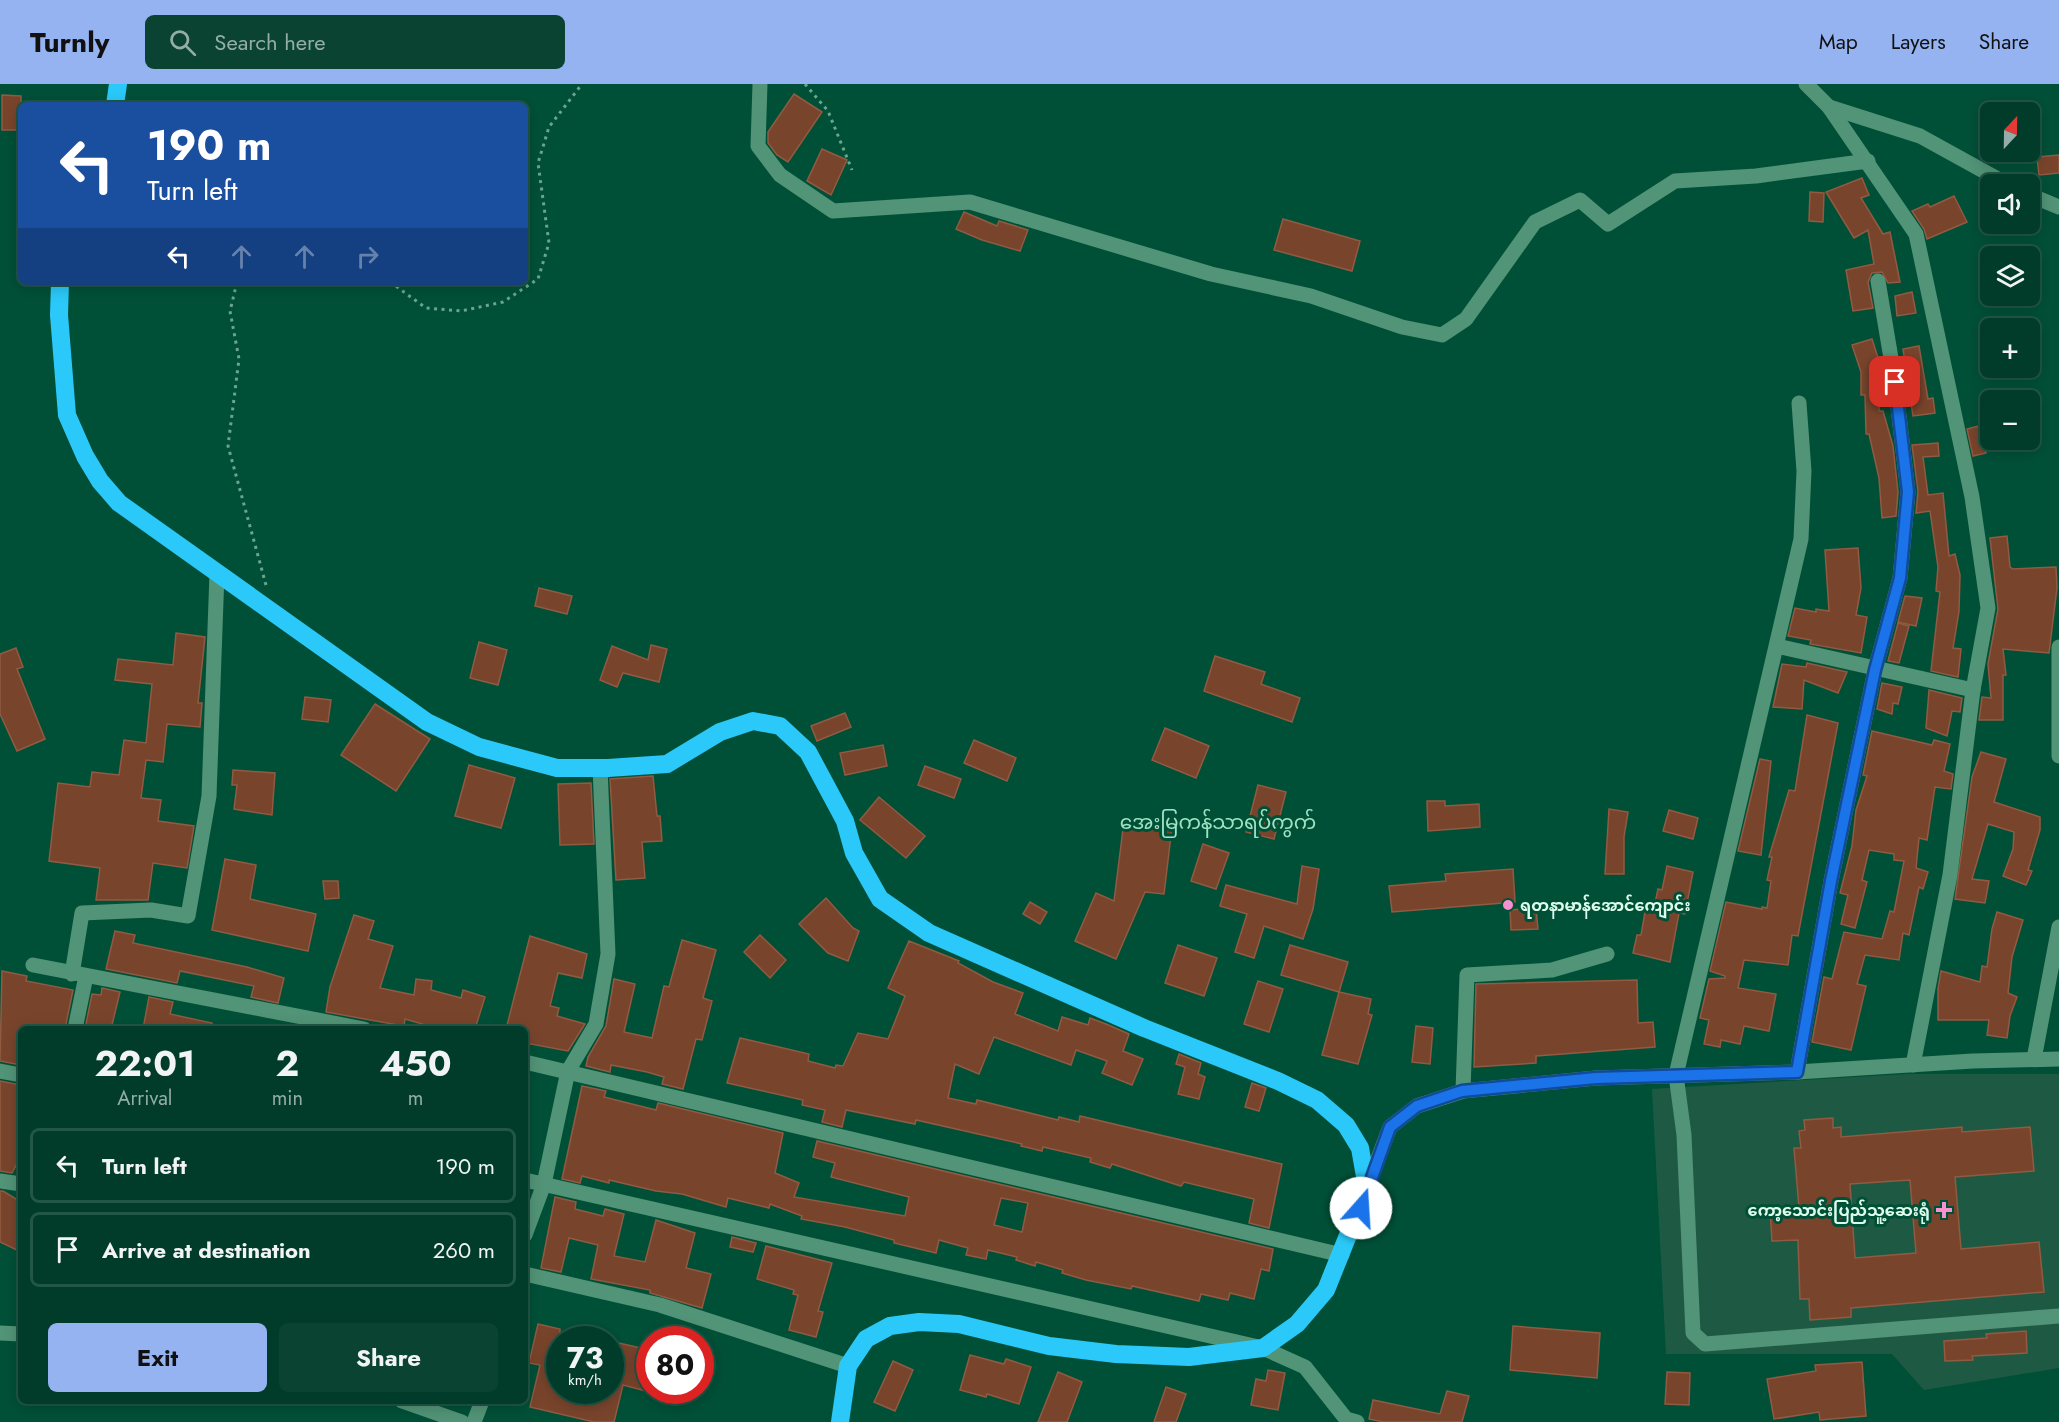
<!DOCTYPE html>
<meta charset="utf-8">
<style>
body{margin:0;font-family:Jost,"Noto Sans Myanmar",sans-serif;background:#0a4331;color:#f1f3f6;height:100vh;display:flex;flex-direction:column;font-size:22px;white-space:nowrap}
*{box-sizing:border-box;margin:0}
p{font-size:20px;color:#95ada8}
.icon{flex:none;width:33px;height:33px;fill:none;stroke:currentColor;stroke-width:2;stroke-linecap:round;stroke-linejoin:round}
.map{position:relative;flex:1;overflow:hidden}
.side{position:absolute;left:18px;top:942px;width:510px;height:378px;display:flex;flex-direction:column;background:#003c29;border-radius:9px;box-shadow:0 3px 15px #0003,0 0 0 2px #225646}
.side>*{flex:none}
.banner{position:absolute;left:18px;top:18px;width:510px;height:183px;border-radius:9px;box-shadow:0 3px 15px #0003,0 0 0 2px #225646;background:#1a4fa0;color:#fff;overflow:hidden}
.needle{width:39px;rotate:22deg}
.buttons{position:absolute;left:1980px;top:18px;display:grid;gap:12px}
.buttons a{display:grid;place-items:center;width:60px;height:60px;border-radius:9px;background:#003c29;box-shadow:0 3px 15px #0003,0 0 0 2px #225646;font-size:30px}
.speed{position:absolute;left:546px;top:1242px;display:flex;gap:12px;font-size:30px;font-weight:700;text-align:center}
.speed>*{display:grid;place-content:center;width:78px;height:78px;border-radius:50%;background:#003c29;box-shadow:0 3px 15px #0003,0 0 0 2px #225646;line-height:1}
.speed small{font-size:15px;font-weight:400}
.speed .limit{border:9px solid #d22;background:#fff;color:#111}
.pin{position:absolute;display:grid;place-items:center;width:51px;height:51px;color:#fff;margin:-26px;border-radius:12px;box-shadow:0 3px 9px #0006}
.me{position:absolute;width:66px;margin:-33px;rotate:19deg;stroke-linejoin:round;filter:drop-shadow(0 0 4px #0008)}
.turn{display:flex;align-items:center;gap:21px;height:126px;padding:0 30px;font-size:27px}
.turn .icon{width:78px;height:78px;stroke-width:2.5}
.turn b{display:block;font-size:42px;line-height:51px}
.lanes{display:flex;align-items:center;height:57px;padding:0 30px;background:#0003;justify-content:center;gap:30px;direction:ltr}
.lanes .off{opacity:.35}
.eta{display:flex;justify-content:space-evenly;align-items:center;height:102px;text-align:center}
.eta b{font-size:36px;font-weight:700;line-height:42px}
.primary-button{display:flex;gap:12px;margin-top:auto;padding:12px 30px}
.primary-button a{flex:1;height:69px;border-radius:9px;background:#95b2f1;color:#111;font-size:24px;font-weight:700;line-height:69px;text-align:center}
.primary-button a+a{background:#0a4331;color:#f1f3f6}
ul{padding:0;list-style:none}
li{display:flex;align-items:center;gap:18px;height:75px;margin:0 12px 9px;padding:0 18px;border:3px solid #225646;border-radius:9px}
li div{flex:1}
li b{display:block;font-size:22px}
li em{font-style:normal}
header{display:flex;align-items:center;gap:36px;box-sizing:border-box;height:84px;padding:0 30px;background:#95b2f1;color:#111}
header strong{font-size:28px}
nav{display:flex;gap:33px;margin-inline-start:auto;font-size:21px}
.search{width:420px;height:54px;background:#0a4331;display:flex;align-items:center;gap:15px;box-sizing:border-box;padding:0 21px;border-radius:9px;color:#95ada8;font-size:22px}
.map>svg:first-child{display:block}
</style>
<header>
<strong>Turnly</strong>
<div class="search"><svg class="icon" aria-label="search" viewBox="0 0 24 24"><circle cx="10" cy="10" r="6"/><path d="M15 15l6 6"/></svg>Search here</div>
<nav><a>Map</a><a>Layers</a><a>Share</a></nav>
</header>
<div class="map">
<svg width="2059" height="1338" viewBox="0 0 2059 1338">
<rect width="100%" height="100%" fill="#005037"/>
<polygon fill="#1e5a43" points="1908,990 2059,990 2059,1284 1924,1306 1892,1270 1666,1270 1652,1005"/>
<g fill="#79442c" stroke="#915a42" stroke-width="1.5" fill-rule="evenodd">
<polygon points="794,10 822,28 788,78 777,71 768,59 768,48"/>
<polygon points="2,11 21,12 21,46 2,46"/>
<polygon points="822,65 847,76 831,111 807,97"/>
<polygon points="2059,71 2059,89 2039,91 2037,73"/>
<polygon points="1862,94 1869,111 1861,114 1883,150 1890,148 1900,198 1888,199 1882,188 1872,189 1868,198 1873,224 1853,227 1846,186 1874,180 1868,146 1854,154 1826,108"/>
<polygon points="1810,108 1824,109 1823,138 1809,137"/>
<polygon points="1954,112 1967,138 1927,155 1924,145 1912,127 1928,120 1930,123"/>
<polygon points="964,128 997,142 999,137 1028,146 1020,167 982,156 956,145"/>
<polygon points="1283,135 1360,157 1352,187 1274,166"/>
<polygon points="1912,208 1916,229 1897,232 1895,212"/>
<polygon points="1872,255 1880,280 1879,327 1883,327 1893,362 1898,408 1896,432 1882,434 1879,394 1869,350 1866,350 1865,311 1861,311 1861,288 1852,261"/>
<polygon points="1919,262 1928,315 1933,314 1935,329 1913,332 1903,265"/>
<polygon points="1979,342 1986,369 1973,372 1967,345"/>
<polygon points="1938,359 1939,372 1923,373 1928,411 1943,409 1949,472 1955,470 1960,491 1959,527 1953,564 1961,565 1958,593 1931,587 1940,508 1936,507 1938,483 1930,427 1916,429 1918,407 1912,361"/>
<polygon points="2007,452 2010,483 2013,485 2056,483 2057,504 2049,569 2003,565 2006,591 2003,591 2003,636 1979,636 1982,613 1991,614 1988,580 1998,525 1990,454"/>
<polygon points="1858,464 1861,504 1856,531 1867,533 1861,569 1810,560 1811,556 1788,552 1795,524 1816,528 1816,525 1829,527 1825,466"/>
<polygon points="539,504 572,512 567,530 535,522"/>
<polygon points="1905,512 1922,514 1916,542 1898,538"/>
<polygon points="1898,539 1909,542 1899,579 1888,577"/>
<polygon points="176,549 205,553 198,619 202,619 200,643 167,640 163,678 146,676 141,714 161,716 158,737 194,742 187,784 153,779 148,816 96,816 100,784 49,777 58,699 90,703 92,688 119,691 124,656 146,659 152,600 115,596 118,575 173,581"/>
<polygon points="479,558 507,566 498,601 470,594"/>
<polygon points="651,561 667,565 659,598 623,589 617,603 600,596 612,562 648,576"/>
<polygon points="16,564 23,583 17,585 45,655 17,667 0,630 0,570"/>
<polygon points="1215,572 1265,588 1261,600 1300,614 1292,638 1204,607"/>
<polygon points="1807,579 1847,588 1838,609 1804,596 1802,625 1773,623 1782,580 1806,583"/>
<polygon points="1882,599 1902,603 1898,620 1893,619 1892,630 1877,625"/>
<polygon points="1929,606 1962,614 1960,628 1952,627 1947,652 1926,644"/>
<polygon points="305,613 331,616 328,638 302,635"/>
<polygon points="375,620 430,655 396,707 341,671"/>
<polygon points="845,629 851,643 817,657 811,642"/>
<polygon points="1807,631 1838,639 1798,852 1792,851 1788,881 1744,876 1738,904 1776,910 1769,947 1744,942 1740,960 1721,956 1720,963 1704,960 1709,936 1700,934 1709,895 1725,894 1725,892 1710,887 1726,818 1762,825 1762,823 1767,824 1771,797 1767,796 1772,773 1769,773 1789,706 1795,707"/>
<polygon points="1165,644 1209,662 1196,694 1152,676"/>
<polygon points="1872,647 1932,661 1934,656 1950,660 1944,687 1953,690 1951,705 1935,703 1927,756 1919,754 1916,784 1928,788 1923,805 1919,803 1909,851 1903,849 1899,876 1865,871 1857,900 1866,902 1851,966 1812,958 1824,893 1832,895 1844,848 1882,855 1890,827 1894,828 1904,777 1894,776 1894,770 1869,766 1862,796 1867,798 1855,844 1841,840 1848,811 1840,809 1852,762 1856,726 1867,692 1863,691"/>
<polygon points="974,656 1016,674 1007,697 964,679"/>
<polygon points="883,661 887,682 845,691 840,669"/>
<polygon points="1981,668 2006,675 1994,718 2040,733 2040,746 2028,786 2032,787 2026,801 2003,792 2013,765 2014,748 1988,740 1972,795 1989,797 1985,819 1955,815 1972,693"/>
<polygon points="1760,675 1771,677 1761,771 1738,767"/>
<polygon points="469,681 515,694 501,744 455,732"/>
<polygon points="925,682 961,695 954,714 918,701"/>
<polygon points="233,686 275,689 272,731 234,725 237,701 232,701"/>
<polygon points="653,692 657,732 660,732 662,757 642,758 645,794 616,796 610,695"/>
<polygon points="591,699 594,760 560,761 558,700"/>
<polygon points="1258,701 1286,708 1274,755 1246,748"/>
<polygon points="879,713 925,752 906,774 860,736"/>
<polygon points="1427,717 1445,717 1445,722 1479,720 1480,743 1428,747"/>
<polygon points="1609,725 1628,728 1624,753 1624,790 1605,790"/>
<polygon points="1669,726 1698,734 1693,755 1663,747"/>
<polygon points="1124,737 1172,743 1164,810 1145,808 1116,875 1075,857 1096,809 1114,817"/>
<polygon points="1203,760 1229,769 1216,805 1191,797"/>
<polygon points="225,775 256,781 250,815 316,830 308,867 212,846"/>
<polygon points="1302,782 1319,785 1313,825 1303,855 1264,842 1254,874 1235,868 1247,830 1220,822 1226,801 1297,820"/>
<polygon points="1667,782 1693,788 1685,830 1679,829 1670,878 1633,869 1637,851 1641,851 1645,828 1653,829 1658,805 1662,806"/>
<polygon points="1513,785 1515,818 1392,828 1389,802 1446,797 1445,790"/>
<polygon points="323,797 338,797 339,814 325,815"/>
<polygon points="826,814 853,844 859,847 848,877 828,869 799,840"/>
<polygon points="1030,818 1047,828 1040,840 1023,830"/>
<polygon points="1536,824 1538,845 1511,846 1510,826"/>
<polygon points="1997,828 2023,836 2012,873 2008,909 2017,913 2010,932 2007,954 1987,951 1989,936 1938,936 1938,905 1941,887 1980,898 1982,882 1987,883 1992,845"/>
<polygon points="354,831 374,837 368,855 393,862 380,904 414,911 416,895 432,897 431,906 461,914 463,906 485,913 475,945 439,945 405,935 404,942 326,928 330,903"/>
<polygon points="115,847 135,851 133,859 247,883 284,894 278,919 251,913 254,902 180,887 177,899 106,885"/>
<polygon points="760,851 786,876 770,894 744,868"/>
<polygon points="530,852 587,870 582,894 558,889 550,922 559,924 557,932 585,940 568,967 525,959 525,945 506,945"/>
<polygon points="682,856 716,866 703,914 712,917 702,956 696,955 683,1005 662,1000 664,993 647,988 611,981 610,988 586,982 588,973 606,942 614,895 635,900 624,948 652,954 664,902 669,903"/>
<polygon points="909,857 959,877 958,879 993,898 1023,909 1015,930 1058,947 1062,933 1088,941 1090,934 1106,940 1129,950 1123,967 1143,975 1132,1001 1102,989 1107,977 1076,966 1071,981 994,953 979,990 955,980 948,1014 976,1020 977,1016 1058,1036 1059,1033 1079,1038 1080,1032 1282,1080 1269,1144 1249,1139 1254,1115 1184,1098 1181,1102 1112,1080 1110,1084 1090,1078 1091,1074 1043,1063 1042,1067 1021,1062 1022,1060 916,1036 915,1040 846,1026 842,1043 822,1038 825,1026 802,1021 803,1016 727,999 740,954 809,970 808,977 835,984 836,981 843,982 858,949 888,955 905,912 888,904"/>
<polygon points="1178,861 1217,874 1204,912 1165,899"/>
<polygon points="1290,861 1348,878 1339,908 1281,891"/>
<polygon points="2,887 27,892 26,897 73,906 65,945 21,945 21,981 0,977"/>
<polygon points="1637,896 1638,939 1653,938 1655,963 1536,972 1536,979 1474,983 1476,900"/>
<polygon points="1258,897 1283,905 1269,948 1244,940"/>
<polygon points="102,904 120,908 111,945 85,945 92,910 101,911"/>
<polygon points="1339,908 1371,915 1368,930 1372,931 1358,980 1322,971"/>
<polygon points="149,913 173,918 170,930 212,939 211,945 143,945"/>
<polygon points="1416,942 1433,944 1430,980 1412,978"/>
<polygon points="1179,970 1201,979 1198,990 1205,993 1199,1015 1178,1010 1185,983 1176,980"/>
<polygon points="0,997 21,1001 21,1072 12,1089 0,1087"/>
<polygon points="1252,999 1266,1004 1259,1027 1245,1023"/>
<path d="M582 1002 606 1007 604 1013 656 1026 658 1019 783 1049 775 1089 799 1099 794 1113 905 1132 909 1113 831 1093 835 1079 813 1073 817 1057 1273 1165 1269 1187 1261 1185 1254 1215 1230 1209 1228 1216 1201 1210 1199 1217 1132 1202 1131 1205 1086 1196 1062 1189 1063 1186 1036 1178 1035 1182 1016 1176 1017 1173 988 1166 986 1175 966 1171 968 1164 939 1156 936 1169 911 1163 894 1159V1156L845 1143 801 1135 802 1132 770 1120 769 1124 728 1114 726 1123 682 1110 656 1107 609 1096V1099L582 1092 580 1099 562 1095ZM1001 1114 1028 1119 1022 1148 994 1141Z"/>
<path d="M1833 1034V1044L1841 1043V1053L1962 1043V1048L2030 1043 2034 1087 1955 1093 1961 1165 2039 1158 2044 1208 1851 1224V1233L1810 1236 1809 1215H1800L1798 1156 1772 1157 1770 1126 1799 1124 1794 1064H1801L1799 1047 1805 1046 1804 1036ZM1910 1096 1916 1169 1855 1174 1850 1100Z"/>
<polygon points="3,1107 21,1118 21,1168 0,1158 0,1107"/>
<polygon points="555,1113 576,1118 575,1125 603,1132 605,1125 624,1130 614,1172 645,1178 656,1136 695,1149 686,1184 711,1190 702,1224 650,1209 650,1206 591,1195 598,1161 569,1154 561,1188 541,1184"/>
<polygon points="732,1153 756,1159 753,1168 730,1163"/>
<polygon points="766,1162 832,1179 818,1227 823,1228 816,1253 789,1246 798,1211 793,1210 794,1206 757,1195"/>
<polygon points="538,1240 560,1245 560,1306 610,1306 610,1257 650,1266 650,1292 646,1307 623,1301 614,1338 594,1338 530,1323 540,1281 529,1279"/>
<polygon points="1513,1242 1600,1249 1597,1294 1510,1286"/>
<polygon points="2026,1247 2027,1269 1972,1272 1973,1276 1945,1277 1944,1257 1987,1254 1986,1250"/>
<polygon points="970,1271 1004,1280 1006,1275 1031,1283 1019,1320 987,1310 986,1313 960,1306"/>
<polygon points="893,1277 913,1286 895,1327 874,1318"/>
<polygon points="1862,1278 1866,1332 1820,1336 1819,1328 1774,1335 1767,1295 1816,1287 1815,1281"/>
<polygon points="1268,1286 1285,1289 1278,1326 1251,1321 1256,1295 1266,1297"/>
<polygon points="1058,1288 1082,1298 1067,1338 1038,1338"/>
<polygon points="1667,1288 1690,1289 1689,1321 1665,1320"/>
<polygon points="1166,1303 1186,1310 1176,1338 1154,1338"/>
<polygon points="1447,1307 1469,1312 1462,1338 1384,1338 1369,1335 1373,1316 1440,1330"/>
</g>
<g fill="none" stroke-linecap="round" stroke-linejoin="round">
<g stroke="#6ba48f" stroke-width="3" stroke-dasharray="3 4.5" stroke-linecap="butt">
<polyline points="805,0 828,27 852,86"/>
<polyline points="237,198 230,227 239,275 228,362 266,501"/>
<polyline points="390,198 426,224 461,227 503,218 538,195 549,159 538,79 549,43 582,0"/>
</g>
<g stroke="#529477" stroke-width="15">
<polyline points="760,0 758,62 780,91 833,127 970,118 1211,190 1311,212 1402,243 1442,251 1466,235 1535,138 1580,116 1608,140 1675,97 1756,92 1868,77"/>
<polyline points="1806,0 1829,23 1916,150 1972,413 1988,524 1973,606 1950,791 1913,981"/>
<polyline points="1829,23 1920,52 2007,100"/>
<polyline points="2030,111 2059,123"/>
<polyline points="1799,319 1804,387 1801,455 1676,991 1684,1051 1693,1249 1705,1260 2059,1232"/>
<polyline points="1777,562 1973,606"/>
<polyline points="2059,563 2059,672"/>
<polyline points="33,881 364,945"/>
<polyline points="72,890 82,829 151,826 188,832 209,712 217,489"/>
<polyline points="75,945 86,892"/>
<polyline points="2034,975 2059,843"/>
<polyline points="525,978 1342,1171"/>
<polyline points="0,987 21,991"/>
<polyline points="1797,988 1831,797 1875,586 1900,494 1908,408 1895,298 1878,197"/>
<polyline points="1463,1007 1467,891 1552,886 1607,870"/>
<polyline points="525,1096 1263,1264 1305,1283 1346,1335 1357,1338"/>
<polyline points="0,1097 21,1100"/>
<polyline points="1367,1104 1390,1043 1417,1022 1463,1007 1596,994 1797,988 1973,977 2059,975"/>
<polyline points="525,1151 544,1100 568,987 596,940 608,870 600,684"/>
<polyline points="525,1190 660,1221 848,1282"/>
<polyline points="0,1249 21,1250"/>
<polyline points="402,1317 462,1338"/>
<polyline points="474,1338 482,1317"/>
</g>
<g stroke="#2ac9f9" stroke-width="18">
<polyline points="115,21 118,0"/>
<polyline points="60,198 59,231 67,331 85,372 100,397 119,419 427,638 479,663 557,684 608,684 667,680 720,648 753,637 780,642 808,668 845,737 854,769 880,815 929,849 1144,944 1278,997 1317,1016 1346,1041 1360,1064 1367,1104 1326,1206 1297,1240 1263,1264 1189,1273 1116,1270 1049,1262 959,1240 919,1238 890,1242 866,1255 848,1282 840,1338"/>
</g>
</g>
<g fill="none" stroke-linecap="round" stroke-linejoin="round">
<g stroke="#114b97" stroke-width="15">
<polyline id="route" points="1361,1124 1390,1043 1417,1022 1462,1007 1596,994 1797,988 1831,797 1875,586 1900,494 1908,408 1895,298"/>
</g>
<use href="#route" stroke="#1a73e8" stroke-width="10"/>
</g>
<g fill="#f790ce" stroke="#005037" stroke-width="2">
<circle cx="1508" cy="821" r="6"/>
<path d="M1941 1117h6v6h6v6h-6v6h-6v-6h-6v-6h6z"/>
</g>
<g text-anchor="middle" dominant-baseline="central" stroke-width="6" stroke-linejoin="round" paint-order="stroke">
<g font-size="16" font-weight="bold" fill="#dcfdec" stroke="#005037" text-anchor="start">
<text x="1520" y="821">ရတနာမာန်အောင်ကျောင်း</text>
<text x="1930" y="1126" text-anchor="end">ကော့သောင်းပြည်သူ့ဆေးရုံ</text>
</g>
<g font-size="20" fill="#9fe3c4" stroke="#005037">
<text x="1218" y="738">အေးမြကန်သာရပ်ကွက်</text>
</g>
</g>
</svg>
<div class="buttons">
<a><svg class="needle" viewBox="-14 -14 28 28"><path d="M0-13l5 13h-10z" fill="#e53935"/><path d="M0 13l5-13h-10z" fill="#95ada8"/></svg></a>
<a><svg class="icon" aria-label="sound" viewBox="0 0 24 24"><path d="M4 9h4l5-4v14l-5-4H4zM17 9q2 3 0 6"/></svg></a>
<a><svg class="icon" aria-label="layers" viewBox="0 0 24 24"><path d="M12 4l9 5-9 5-9-5zM3 14l9 5 9-5"/></svg></a>
<a>+</a>
<a>−</a>
</div>
<div class="speed"><div>73<small>km/h</small></div><div class="limit">80</div></div>
<div class="pin" style="left:1895px;top:298px;background:#d93025"><svg class="icon" aria-label="arrive" viewBox="0 0 24 24"><path d="M6 21V4h12l-3 4 3 4H6"/></svg></div>
<svg class="me" style="left:1361px;top:1124px" viewBox="-20 -20 40 40"><circle r="19" fill="#fff"/><path d="M0-13L10 11 0 6-10 11z" fill="#1a73e8"/></svg>
<div class="banner">
<div class="turn"><svg class="icon" aria-label="left" viewBox="0 0 24 24"><path d="M17 20v-9H6M10 6l-5 5 5 5"/></svg><div><b>190 m</b>Turn left</div></div>
<div class="lanes"><svg class="icon" aria-label="left" viewBox="0 0 24 24"><path d="M17 20v-9H6M10 6l-5 5 5 5"/></svg><svg class="icon off" aria-label="ahead" viewBox="0 0 24 24"><path d="M12 20V5M6 11l6-6 6 6"/></svg><svg class="icon off" aria-label="ahead" viewBox="0 0 24 24"><path d="M12 20V5M6 11l6-6 6 6"/></svg><svg class="icon off" aria-label="right" viewBox="0 0 24 24"><path d="M7 20v-9h11M14 6l5 5-5 5"/></svg></div>
</div>
<section class="side">
<div class="eta">
<div><b>22:01</b><p>Arrival</p></div>
<div><b>2</b><p>min</p></div>
<div><b>450</b><p>m</p></div>
</div>
<ul>
<li><svg class="icon" aria-label="left" viewBox="0 0 24 24"><path d="M17 20v-9H6M10 6l-5 5 5 5"/></svg><div><b>Turn left</b></div><em>190 m</em></li>
<li><svg class="icon" aria-label="arrive" viewBox="0 0 24 24"><path d="M6 21V4h12l-3 4 3 4H6"/></svg><div><b>Arrive at destination</b></div><em>260 m</em></li>
</ul>
<div class="primary-button"><a>Exit</a><a>Share</a></div>
</section>
</div>
